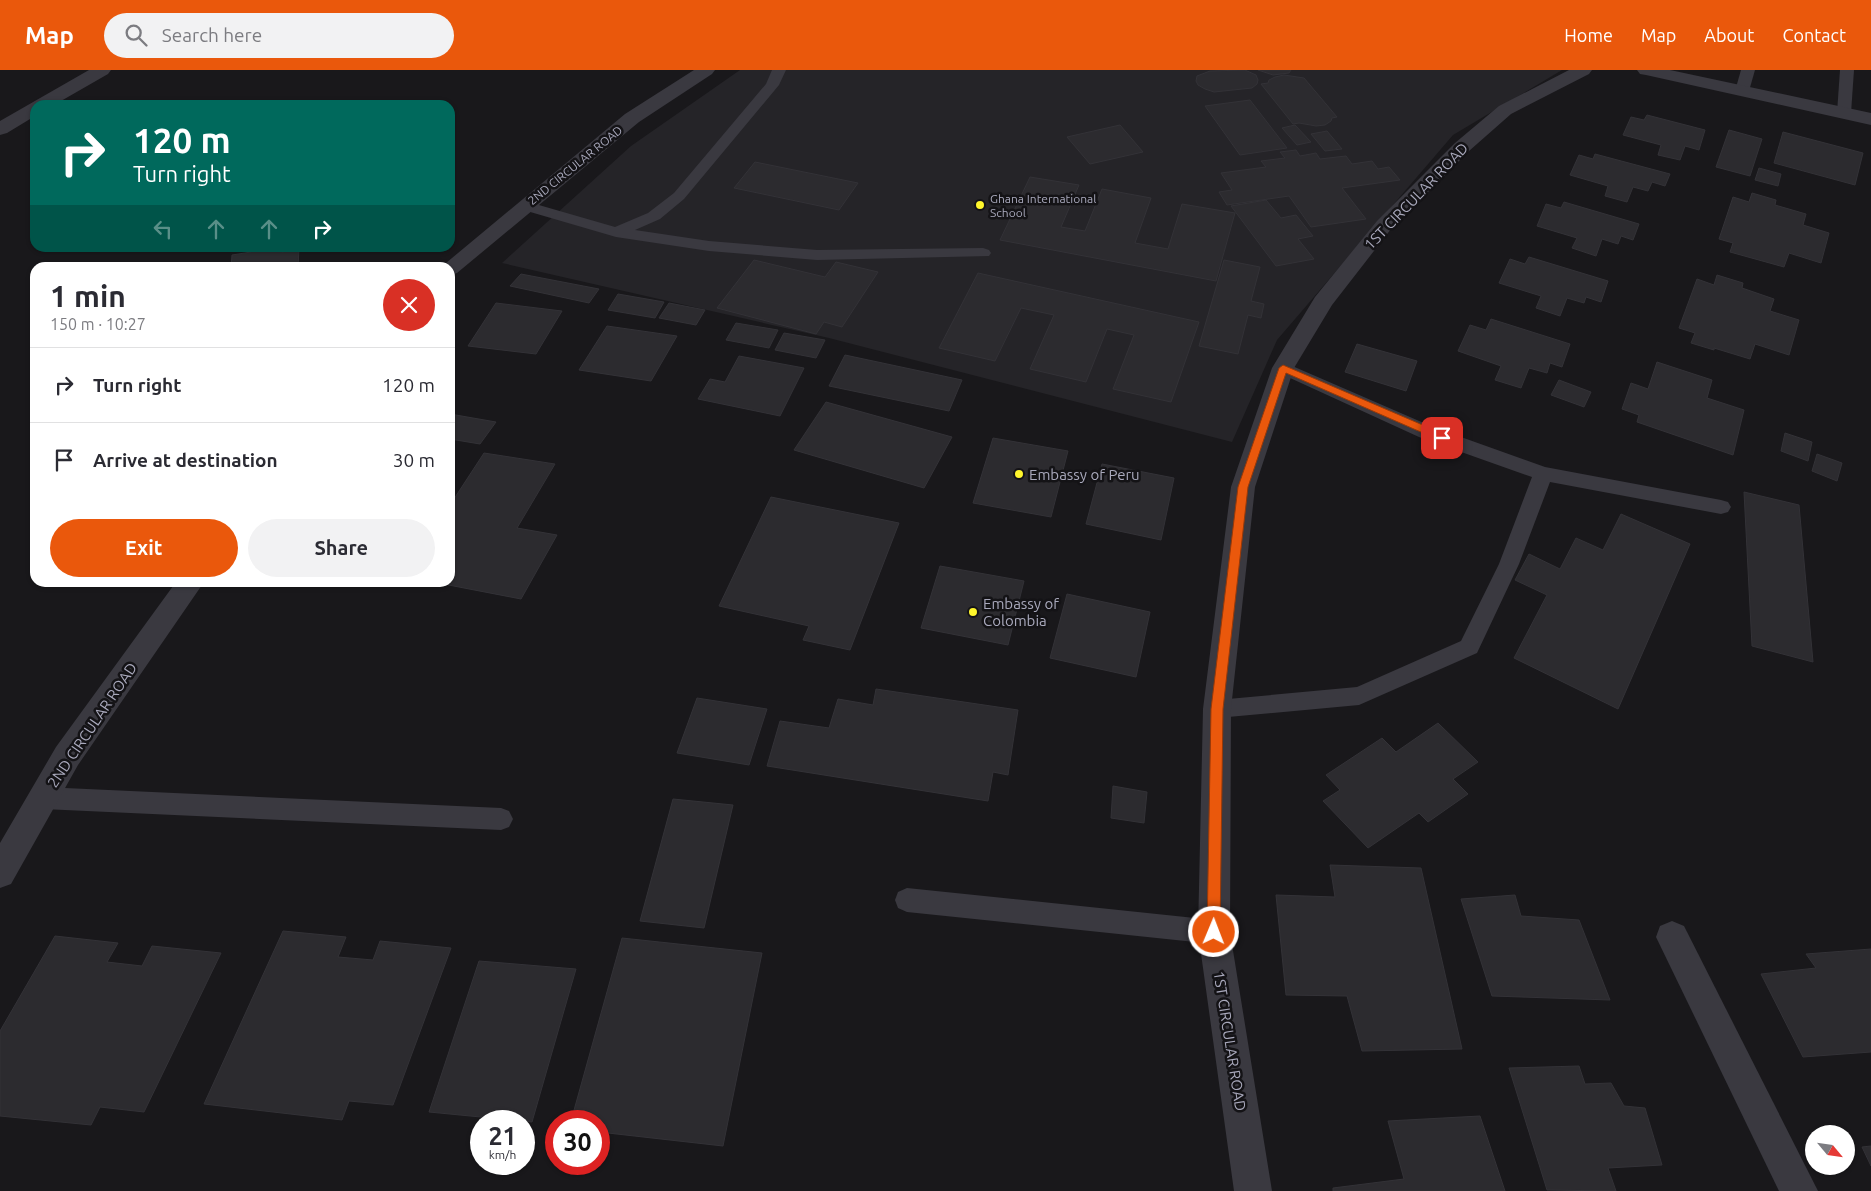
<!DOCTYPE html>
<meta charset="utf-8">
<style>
body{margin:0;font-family:Ubuntu,sans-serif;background:#f2f2f3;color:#2b2b33;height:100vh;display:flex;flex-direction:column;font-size:19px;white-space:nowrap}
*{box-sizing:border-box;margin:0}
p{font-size:16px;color:#7c7c81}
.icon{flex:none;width:28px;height:28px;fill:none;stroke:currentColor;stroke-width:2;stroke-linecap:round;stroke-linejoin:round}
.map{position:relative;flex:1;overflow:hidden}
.side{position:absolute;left:30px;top:192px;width:425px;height:325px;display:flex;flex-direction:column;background:#fff;border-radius:15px;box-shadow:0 1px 4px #0004}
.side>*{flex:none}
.banner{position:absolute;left:30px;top:30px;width:425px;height:152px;border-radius:15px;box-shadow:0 1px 4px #0004;background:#00695c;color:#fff;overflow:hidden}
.needle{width:32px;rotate:119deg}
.buttons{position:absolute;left:1805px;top:1055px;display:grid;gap:10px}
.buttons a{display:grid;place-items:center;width:50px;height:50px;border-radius:50%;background:#fff;box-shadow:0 1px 4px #0004;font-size:25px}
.speed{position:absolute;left:470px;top:1040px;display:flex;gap:10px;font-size:25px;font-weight:700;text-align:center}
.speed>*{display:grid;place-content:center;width:65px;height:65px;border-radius:50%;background:#fff;box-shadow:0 1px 4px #0004;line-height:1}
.speed small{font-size:12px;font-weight:400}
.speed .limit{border:8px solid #d22;background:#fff;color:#111}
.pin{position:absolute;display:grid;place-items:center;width:42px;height:42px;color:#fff;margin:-21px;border-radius:10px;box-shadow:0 2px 8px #0006}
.me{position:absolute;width:55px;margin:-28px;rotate:1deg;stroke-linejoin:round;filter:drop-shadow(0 0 4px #0008)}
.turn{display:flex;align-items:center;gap:18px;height:105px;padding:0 20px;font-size:22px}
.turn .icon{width:65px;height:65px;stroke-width:2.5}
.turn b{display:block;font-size:35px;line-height:42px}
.lanes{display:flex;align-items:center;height:48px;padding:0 20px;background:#0003;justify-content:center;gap:25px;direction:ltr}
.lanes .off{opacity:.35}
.round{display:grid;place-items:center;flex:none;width:52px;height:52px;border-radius:26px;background:#f2f2f3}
.head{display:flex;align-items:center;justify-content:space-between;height:85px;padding:0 20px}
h1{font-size:30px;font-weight:600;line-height:38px}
.action{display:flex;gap:10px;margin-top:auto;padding:10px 20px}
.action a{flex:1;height:58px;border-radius:30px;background:#ea580c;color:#fff;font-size:20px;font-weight:600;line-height:58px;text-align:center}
.action a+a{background:#f2f2f3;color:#2b2b33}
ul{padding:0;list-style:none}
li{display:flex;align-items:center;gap:15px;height:75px;padding:0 20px;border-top:1px solid #e1e1e2}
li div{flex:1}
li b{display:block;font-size:19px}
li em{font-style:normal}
header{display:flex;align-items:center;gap:30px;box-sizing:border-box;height:70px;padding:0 25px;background:#ea580c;color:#fff}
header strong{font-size:24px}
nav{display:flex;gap:28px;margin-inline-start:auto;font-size:18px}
.search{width:350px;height:45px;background:#f2f2f3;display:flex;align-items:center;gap:12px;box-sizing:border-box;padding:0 18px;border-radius:28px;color:#7c7c81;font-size:19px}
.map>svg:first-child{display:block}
</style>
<header>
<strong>Map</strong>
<div class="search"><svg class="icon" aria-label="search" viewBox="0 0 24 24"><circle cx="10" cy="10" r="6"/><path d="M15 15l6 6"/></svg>Search here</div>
<nav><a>Home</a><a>Map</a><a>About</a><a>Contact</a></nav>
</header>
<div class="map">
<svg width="1871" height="1121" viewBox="0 0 1871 1121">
<rect width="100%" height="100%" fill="#19181b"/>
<polygon fill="#252428" points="740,0 1562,0 1453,65 1277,270 1232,372 829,268 502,193 631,76"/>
<g fill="#2c2b2f" stroke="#333237">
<polygon points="1245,0 1256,5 1258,10 1257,14 1252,18 1214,22 1205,19 1198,15 1196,11 1197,6 1210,1"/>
<polygon points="1258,0 1291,0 1289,3 1273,5"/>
<polygon points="1284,5 1304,8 1337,47 1332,48 1331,51 1325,55 1316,56 1299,53 1293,54 1261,14 1268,13 1269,10 1275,7"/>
<polygon points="1250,30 1287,78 1240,85 1205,36"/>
<polygon points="1647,45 1705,60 1699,80 1685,76 1680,90 1658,85 1661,75 1623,65 1631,47 1644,50"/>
<polygon points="1120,55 1143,82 1090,94 1067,67"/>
<polygon points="1295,55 1311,72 1297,75 1282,58"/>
<polygon points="1729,60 1762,69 1750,106 1716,97"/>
<polygon points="1327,61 1342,79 1325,81 1311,64"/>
<polygon points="1783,62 1863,83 1855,115 1774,93"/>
<polygon points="1296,80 1300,86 1316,83 1320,89 1346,86 1352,94 1372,91 1378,99 1389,97 1400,110 1342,118 1366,149 1311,157 1289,126 1227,135 1219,122 1232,120 1221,103 1266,97 1261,91 1285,88 1280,82"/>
<polygon points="1595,84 1670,104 1665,116 1652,112 1648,121 1633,117 1627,132 1605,126 1608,116 1570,105 1579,85 1593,89"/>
<polygon points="755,92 858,113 839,140 734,118"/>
<polygon points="1759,98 1781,104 1778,116 1755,110"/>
<polygon points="1030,107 1079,115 1061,157 1085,161 1102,119 1151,128 1135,173 1168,179 1182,134 1235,143 1216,211 1000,170"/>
<polygon points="1752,123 1776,130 1775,135 1806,144 1803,155 1829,163 1821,193 1789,183 1784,197 1730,182 1733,173 1719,169 1733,127 1749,132"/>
<polygon points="1266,130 1281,148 1296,145 1313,166 1298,169 1314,189 1276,196 1231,136"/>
<polygon points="1564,132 1639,154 1633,170 1621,166 1618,174 1602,169 1596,186 1572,178 1577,168 1537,156 1546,134 1561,138"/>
<polygon points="251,178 282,178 282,182 299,178 298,198 231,198 232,185 251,182"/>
<polygon points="1529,187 1608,211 1601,232 1586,227 1584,233 1567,228 1560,246 1536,238 1541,226 1499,213 1510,189 1525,194"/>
<polygon points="754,190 825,207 836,192 878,202 842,257 824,252 816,264 717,238"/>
<polygon points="1224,190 1260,197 1251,231 1264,234 1261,248 1248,245 1238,284 1199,276"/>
<polygon points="978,203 1199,252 1171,332 1113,319 1134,265 1107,259 1086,312 1030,299 1054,245 1021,238 995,291 939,278"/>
<polygon points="521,204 599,219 589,233 510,216"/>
<polygon points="1717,205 1743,213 1742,218 1774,229 1770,241 1799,250 1789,285 1755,274 1750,289 1714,278 1714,280 1691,273 1695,263 1679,258 1697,209 1714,215"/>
<polygon points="618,224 664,232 655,248 608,240"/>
<polygon points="496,233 562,241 536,284 468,276"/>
<polygon points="669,233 705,240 696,255 659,248"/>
<polygon points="1491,249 1570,274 1562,297 1550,293 1547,303 1529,298 1521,318 1495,310 1501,296 1458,281 1470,255 1486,260"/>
<polygon points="736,253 778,260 769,278 726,270"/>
<polygon points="607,256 677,266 651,311 579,300"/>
<polygon points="784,263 825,270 816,288 775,280"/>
<polygon points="1357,274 1417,291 1406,321 1345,302"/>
<polygon points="845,285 962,310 949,341 829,316"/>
<polygon points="739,286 804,298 780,346 698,329 710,309 725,312"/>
<polygon points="1657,292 1712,310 1707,328 1744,340 1733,385 1637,352 1639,345 1622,339 1631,313 1648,319"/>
<polygon points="1559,310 1591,322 1584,337 1551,325"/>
<polygon points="826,332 952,367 924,418 794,380"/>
<polygon points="450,344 496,352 480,374 450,369"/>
<polygon points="1785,363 1812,372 1808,391 1781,381"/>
<polygon points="993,368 1068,381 1051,447 973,433"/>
<polygon points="484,383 555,394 517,458 557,465 521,529 433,512 450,512 450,435"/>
<polygon points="1817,384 1842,393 1837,411 1812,401"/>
<polygon points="1102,394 1174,408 1161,470 1086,454"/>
<polygon points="1744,422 1799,435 1813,592 1752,576"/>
<polygon points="771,427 899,453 850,580 803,570 809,556 719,536"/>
<polygon points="1621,444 1690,474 1618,639 1514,588 1547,525 1515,510 1529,484 1560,499 1576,468 1603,480"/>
<polygon points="940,496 1024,511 1008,575 921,558"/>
<polygon points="1067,524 1150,542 1136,607 1050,588"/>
<polygon points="876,619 1018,640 1008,705 993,702 988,731 767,696 780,651 829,658 838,629 873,635"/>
<polygon points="697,628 767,639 749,695 677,683"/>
<polygon points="1438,653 1478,692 1453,709 1468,724 1428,752 1419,743 1368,778 1323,731 1340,720 1326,705 1382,668 1396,682"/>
<polygon points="1113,716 1147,722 1144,753 1111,748"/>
<polygon points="673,729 733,735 704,858 640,851"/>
<polygon points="1330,795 1421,798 1462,979 1362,981 1347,926 1286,925 1276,825 1335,827"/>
<polygon points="1515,825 1521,846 1579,850 1610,930 1492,926 1461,829"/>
<polygon points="283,861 346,867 338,887 373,890 380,871 451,878 393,1035 349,1031 342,1050 204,1034"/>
<polygon points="55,866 118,873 107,892 142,896 152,876 221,883 144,1042 100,1037 91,1055 0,1046 0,961"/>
<polygon points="622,868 762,883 723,1076 599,1062 599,1051 571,1051"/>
<polygon points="1871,879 1871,982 1803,987 1761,904 1816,898 1806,884"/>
<polygon points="479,891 576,899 532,1052 429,1042"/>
<polygon points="1579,996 1585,1014 1611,1013 1624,1036 1645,1038 1662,1095 1608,1098 1616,1121 1547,1120 1509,998"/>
<polygon points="1480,1046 1505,1121 1333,1121 1333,1118 1404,1109 1388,1051"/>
<polygon points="1871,1076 1871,1096 1862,1077"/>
</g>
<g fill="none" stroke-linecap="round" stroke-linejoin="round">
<g fill="#3a3940" fill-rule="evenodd">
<polygon points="772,0 786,0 779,15 684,129 660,149 635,160 709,171 817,180 983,178 989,180 991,183 989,186 817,190 709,181 616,167 520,139 517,136 520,133 525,131 615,157 648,143 674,123 766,14"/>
<polygon points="1741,0 1755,0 1749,21 1742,25 1735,21"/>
<polygon points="1840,0 1854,0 1851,43 1849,46 1839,46 1837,43"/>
<polygon points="1283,292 1433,357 1545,397 1721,430 1728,432 1731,437 1728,442 1721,444 1550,412 1519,494 1477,583 1359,635 1217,648 1209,646 1206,639 1209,632 1217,630 1357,617 1461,571 1499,494 1532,407 1419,367 1277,302 1274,298 1277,294"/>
<polygon points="43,717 501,738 509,741 513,749 509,757 501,760 43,739 35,735 31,728 35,721"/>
<polygon points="907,818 1214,850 1223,853 1227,862 1223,871 1214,874 907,842 898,838 895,830 898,822"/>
</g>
<g fill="#3a3940" fill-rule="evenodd">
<polygon points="89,0 111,0 108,4 54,35 35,35 35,46 7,63 0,65 0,51"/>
<polygon points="1569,0 1592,0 1589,4 1511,44 1469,81 1391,159 1332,235 1294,298 1255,417 1231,639 1230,862 1272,1121 1234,1121 1198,862 1203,639 1231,417 1272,298 1315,227 1377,151 1455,73 1499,36"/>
<polygon points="1637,0 1670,0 1871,43 1871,55 1646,5 1640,4"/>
<polygon points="1672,851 1684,856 1818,1121 1779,1121 1656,867 1660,856"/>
</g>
<g fill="#3a3940" fill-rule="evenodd">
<polygon points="694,0 715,0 712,4 639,52 457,203 450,205 450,198 440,198 625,44"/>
<polygon points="176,512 204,512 78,695 11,814 0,818 0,773 56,677"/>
</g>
</g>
<polygon fill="#ea580c" stroke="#983908" points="1283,295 1446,365 1447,368 1446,370 1439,370 1286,303 1248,417 1223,639 1220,862 1218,867 1214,869 1209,867 1207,862 1211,639 1238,417 1279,298"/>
<g fill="#fff62c" stroke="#141316" stroke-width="2">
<circle cx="980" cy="135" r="5"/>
<circle cx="1019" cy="404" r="5"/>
<circle cx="973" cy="542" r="5"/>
</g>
<g text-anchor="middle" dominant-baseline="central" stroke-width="5" stroke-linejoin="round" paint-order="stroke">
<g font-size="12" fill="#a9a9bc" stroke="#141316">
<text transform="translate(575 95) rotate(-39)">2ND CIRCULAR ROAD</text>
</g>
<g font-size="12" fill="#a9a9bc" stroke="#141316" text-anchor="start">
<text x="990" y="128">Ghana International<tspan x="990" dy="14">School</tspan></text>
</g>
<g font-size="15" fill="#a9a9bc" stroke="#141316">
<text transform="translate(1416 126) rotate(-46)">1ST CIRCULAR ROAD</text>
<text transform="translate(92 655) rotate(-56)">2ND CIRCULAR ROAD</text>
<text transform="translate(1230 971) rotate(81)">1ST CIRCULAR ROAD</text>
</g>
<g font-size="15" fill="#a9a9bc" stroke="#141316" text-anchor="start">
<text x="1029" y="404">Embassy of Peru</text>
<text x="983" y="533">Embassy of<tspan x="983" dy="17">Colombia</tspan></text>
</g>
</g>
</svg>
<div class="buttons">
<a><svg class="needle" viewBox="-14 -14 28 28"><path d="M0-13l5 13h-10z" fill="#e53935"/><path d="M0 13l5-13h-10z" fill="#7c7c81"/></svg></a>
</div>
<div class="speed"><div>21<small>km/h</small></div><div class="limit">30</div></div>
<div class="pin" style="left:1442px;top:368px;background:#d93025"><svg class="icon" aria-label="arrive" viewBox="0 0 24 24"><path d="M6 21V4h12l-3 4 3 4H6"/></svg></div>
<svg class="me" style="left:1214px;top:862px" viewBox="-20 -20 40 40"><circle r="17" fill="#ea580c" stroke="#fff" stroke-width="3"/><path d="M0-11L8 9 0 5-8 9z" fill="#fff"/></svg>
<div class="banner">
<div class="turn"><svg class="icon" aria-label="right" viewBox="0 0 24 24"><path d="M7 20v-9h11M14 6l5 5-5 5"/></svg><div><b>120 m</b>Turn right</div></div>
<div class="lanes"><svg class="icon off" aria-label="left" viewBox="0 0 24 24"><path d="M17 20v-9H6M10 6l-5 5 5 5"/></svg><svg class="icon off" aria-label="ahead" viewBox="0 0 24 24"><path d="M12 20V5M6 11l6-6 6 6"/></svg><svg class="icon off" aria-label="ahead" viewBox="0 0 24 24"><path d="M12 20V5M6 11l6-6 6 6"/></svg><svg class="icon" aria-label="right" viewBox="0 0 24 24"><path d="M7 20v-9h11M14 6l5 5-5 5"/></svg></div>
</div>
<section class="side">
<div class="head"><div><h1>1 min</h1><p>150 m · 10:27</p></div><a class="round" style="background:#d93025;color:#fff"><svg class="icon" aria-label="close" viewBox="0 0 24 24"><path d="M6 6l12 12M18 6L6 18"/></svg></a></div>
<ul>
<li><svg class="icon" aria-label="right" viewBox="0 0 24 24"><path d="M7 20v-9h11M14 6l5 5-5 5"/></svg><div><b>Turn right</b></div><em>120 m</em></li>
<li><svg class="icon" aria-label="arrive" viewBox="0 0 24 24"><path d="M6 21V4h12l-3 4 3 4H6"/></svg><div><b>Arrive at destination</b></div><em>30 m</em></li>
</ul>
<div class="action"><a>Exit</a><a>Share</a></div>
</section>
</div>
